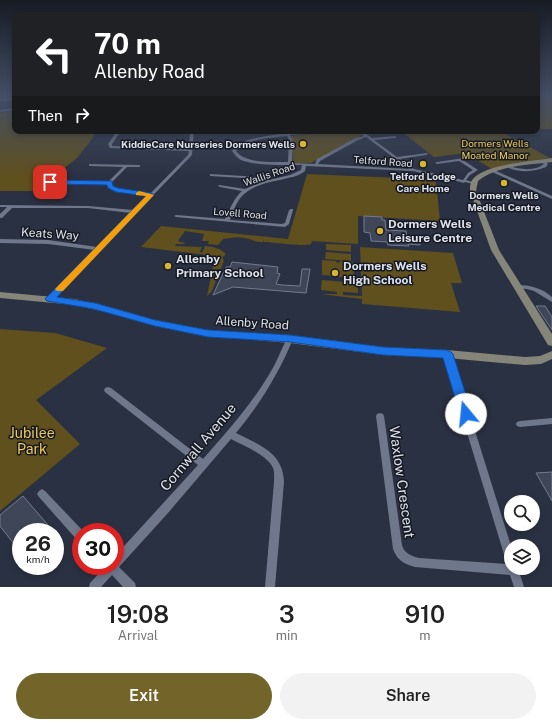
<!DOCTYPE html>
<style>
body{margin:0;font-family:"Public Sans",sans-serif;background:#f2f2f2;color:#222;height:100vh;display:flex;flex-direction:column;font-size:15px;white-space:nowrap}
*{box-sizing:border-box;margin:0}
p{font-size:13px;color:#767676}
.icon{flex:none;width:22px;height:22px;fill:none;stroke:currentColor;stroke-width:2;stroke-linecap:round;stroke-linejoin:round}
.map{position:relative;height:587px;overflow:hidden}
.panel{display:flex;flex-direction:column;background:#fff;flex:1}
.panel>*{flex:none}
.hud{position:absolute;left:12px;top:12px;width:528px;height:122px;border-radius:8px;box-shadow:0 2px 6px #0003;background:#202124;color:#fff;overflow:hidden}
.buttons{position:absolute;left:504px;top:495px;display:grid;gap:8px}
.buttons a{display:grid;place-items:center;width:36px;height:36px;border-radius:50%;background:#fff;box-shadow:0 2px 6px #0003;font-size:20px}
.speed{position:absolute;left:12px;top:523px;display:flex;gap:8px;font-size:20px;font-weight:700;text-align:center}
.speed>*{display:grid;place-content:center;width:52px;height:52px;border-radius:50%;background:#fff;box-shadow:0 2px 6px #0003;line-height:1}
.speed small{font-size:10px;font-weight:400}
.speed .limit{border:6px solid #d22;background:#fff;color:#111}
.pin{position:absolute;display:grid;place-items:center;width:34px;height:34px;color:#fff;margin:-17px;border-radius:8px;box-shadow:0 2px 6px #0006}
.me{position:absolute;width:44px;margin:-22px;rotate:343deg;stroke-linejoin:round;filter:drop-shadow(0 0 3px #0008)}
.turn{display:flex;align-items:center;gap:14px;height:84px;padding:0 16px;font-size:18px}
.turn .icon{width:52px;height:52px;stroke-width:2.5}
.turn b{display:block;font-size:28px;line-height:34px}
.then{display:flex;align-items:center;height:38px;padding:0 16px;background:#0003;gap:8px;font-size:15px}
.eta{display:flex;justify-content:space-evenly;align-items:center;height:68px;text-align:center}
.eta b{font-size:24px;font-weight:600;line-height:28px}
.cta{display:flex;gap:8px;margin-top:auto;padding:8px 16px}
.cta a{flex:1;height:46px;border-radius:24px;background:#73642a;color:#fff;font-size:16px;font-weight:600;line-height:46px;text-align:center}
.cta a+a{background:#f2f2f2;color:#222}
.map>svg:first-child{display:block}
</style>
<div class="map">
<svg width="552" height="587" viewBox="0 0 552 587">
<rect width="100%" height="100%" fill="#2a3142"/>
<g fill="#5f501d">
<rect x="537" y="95" width="15" height="34"/>
<polygon points="15,110 15,131 97,131 89,143 76,159 34,191 0,191 0,113"/>
<polygon points="340,131 358,131 363,135 314,161 312,163 293,163 293,141 290,136"/>
<polygon points="401,131 500,131 550,158 514,163 492,169 465,153 434,157"/>
<path d="M307 174 422 179 436 182 440 221 358 216V244L312 241 311 244C304 247 273 242 264 242L263 240V242C253 242 253 239 244 238 237 236 230 238 223 239L218 245 208 244 209 241H202L204 234 185 231 178 241 185 243 184 244H176L175 246 202 247 200 252 202 253 205 246C215 247 219 248 226 254L222 258 224 260 221 269H217L213 278H217L212 291 207 296 215 256 141 247 161 226 288 239Z"/>
<polygon points="326,244 351,245 351,252 326,250"/>
<polygon points="360,247 453,253 462,283 451,283 460,312 362,304 362,299 320,294 337,294 337,292 321,290 322,280 358,283 358,293 343,292 343,295 362,296"/>
<polygon points="326,252 351,254 351,261 325,259"/>
<polygon points="323,260 336,261 336,262 339,263 340,261 353,262 354,276 353,278 339,277 339,275 335,274 335,276 322,275 322,261"/>
<polygon points="0,329 55,333 107,348 36,400 80,444 0,511"/>
</g>
<g fill="#3e4657" stroke="#737c90">
<polygon points="364,216 382,217 382,220 385,220 386,230 406,231 407,237 419,238 420,245 408,244 409,246 388,245 387,242 371,241 370,233 364,232"/>
<polygon points="232,262 278,267 277,273 280,274 276,284 282,285 300,286 302,269 310,269 306,293 233,287 213,295 226,267 230,267"/>
<polygon points="536,306 545,306 552,317 552,330"/>
<polygon points="552,472 552,501 536,473"/>
<polygon points="23,496 54,532 21,532 21,553 0,526 0,515"/>
</g>
<g fill="none" stroke-linecap="round" stroke-linejoin="round">
<g fill="#6f788b" fill-rule="evenodd">
<polygon points="15,108 15,110 0,112 0,110"/>
<polygon points="117,131 121,131 112,144 112,146 189,149 190,131 194,131 192,155 52,300 48,300 47,299 48,298 95,250 48,244 0,243 0,239 48,240 97,247 131,213 88,208 12,208 2,218 0,218 0,214 7,207 0,207 0,205 88,206 133,210 148,196 116,191 109,188 107,184 50,183 48,182 50,181 108,182 123,167 90,166 89,166 89,164 139,165 140,165 140,167 127,167 111,183 112,186 117,189 150,194 188,155 189,151 110,148 108,144"/>
<polygon points="224,131 247,131 245,132 226,132"/>
<path d="M319 131H333L331 132 290 135 293 140 292 163 315 164 317 159 356 138 364 136 358 131H362L372 138 396 136V138H395L374 140 397 157 427 153 428 154 426 155 400 159 414 169 463 180 468 173 473 170 459 161 437 164 435 163 437 162 464 158V160H463L478 170 470 175 466 180 475 183 473 184 465 182 463 183 461 182 413 171 306 166 305 171C299 176 292 177 284 179 271 182 251 185 241 197 236 203 233 212 230 220L282 224 285 223 289 210 291 209H293V210L289 224 285 227 176 217 174 216 176 215 225 219C230 209 234 198 242 191L220 187 218 186 219 185 245 189 264 181 260 179 211 176H210V174L261 177 269 180 290 175 301 170 302 165C286 165 255 166 241 160 237 158 235 155 232 151 234 149 236 146 239 144 257 134 298 133 319 131ZM287 136 289 140 288 162C273 162 246 164 236 151 247 138 271 138 287 136ZM366 137 409 169 318 164 320 161 358 140Z"/>
<path d="M540 160C542 159 546 162 548 164L546 167C534 172 519 173 507 167L509 166C520 169 534 172 544 164L540 162Z"/>
<polygon points="492,170 494,170 552,196 552,199 492,172"/>
<path d="M517 285C530 285 542 288 552 297V302L534 291 527 289 515 288 514 287Z"/>
<path d="M288 337H292L293 339C279 373 260 404 236 433 259 445 283 452 284 482L275 587H265L274 482C274 477 275 471 272 466 265 454 244 446 231 439L168 513 119 567 135 583 136 587H123L112 575 101 587H89L90 583 105 567V566H115V556L198 465 105 392 104 390 105 388 108 387 111 388 203 459C227 432 251 405 270 373 277 362 281 349 288 337Z"/>
<path d="M447 351 449 352 451 354 511 546V568H518L524 587H514L510 575 415 567C404 564 397 560 393 549L376 416 377 414 380 413 383 414 384 416 402 545C404 553 411 556 419 558L507 564 443 354 445 352Z"/>
<polygon points="552,418 552,424 520,427 517,426 516,424 517,422 520,421"/>
<polygon points="42,489 45,491 84,532 81,532 81,541 77,540 39,497 37,494 39,491"/>
</g>
<g fill="#868579" fill-rule="evenodd">
<path d="M552 158V162C527 165 499 165 478 181L476 191 499 250 552 334V346L548 345 491 250 470 191C470 187 470 182 473 179 485 164 533 161 552 158Z"/>
<polygon points="0,292 75,299 110,307 155,320 208,330 290,335 383,347 447,350 525,357 540,356 552,351 552,359 541,364 525,365 447,358 383,355 290,343 208,336 155,326 109,313 75,305 0,298"/>
</g>
<polygon fill="#9c9168" fill-rule="evenodd" points="15,98 15,100 0,101 0,99"/>
</g>
<linearGradient id="sky" x2="0" y2="1"><stop stop-color="#171b24"/><stop offset="0.54" stop-color="#444e65"/><stop offset="1" stop-color="#444e65" stop-opacity="0"/></linearGradient>
<rect width="552" height="177" fill="url(#sky)"/>
<polygon fill="#1a73e8" stroke="#114b97" points="50,180 109,181 112,181 113,186 118,188 151,193 154,195 57,297 95,303 155,320 208,330 290,335 383,347 447,350 451,352 453,354 472,414 470,418 466,419 461,418 460,414 443,358 383,355 290,342 208,337 155,326 94,309 47,301 45,299 47,297 146,196 116,192 108,188 107,185 48,184 48,181"/>
<polygon fill="#f59e0b" points="139,191 154,195 63,291 57,291 55,289 57,287 146,196 136,195 136,193"/>
<g fill="#d7b434" stroke="#161921" stroke-width="1.5">
<circle cx="303" cy="144" r="4"/>
<circle cx="423" cy="164" r="4"/>
<circle cx="504" cy="183" r="4"/>
<circle cx="380" cy="231" r="4"/>
<circle cx="168" cy="266" r="4"/>
<circle cx="335" cy="273" r="4"/>
</g>
<g text-anchor="middle" dominant-baseline="central" stroke-width="3" stroke-linejoin="round" paint-order="stroke">
<g font-size="10" fill="#eccb5d" stroke="#161921">
<text x="495" y="143">Dormers Wells<tspan x="495" dy="12">Moated Manor</tspan></text>
</g>
<g font-size="10" font-weight="bold" fill="#dde2ed" stroke="#161921">
<text x="295" y="144" text-anchor="end">KiddieCare Nurseries Dormers Wells</text>
<text x="423" y="176">Telford Lodge<tspan x="423" dy="12">Care Home</tspan></text>
<text x="504" y="195">Dormers Wells<tspan x="504" dy="12">Medical Centre</tspan></text>
</g>
<g font-size="10" fill="#dde2ed" stroke="#161921">
<text transform="translate(383 161) rotate(4)">Telford Road</text>
<text transform="translate(269 174) rotate(-19)">Wallis Road</text>
<text transform="translate(240 213) rotate(5)">Lovell Road</text>
</g>
<g font-size="12" font-weight="bold" fill="#dde2ed" stroke="#161921" text-anchor="start">
<text x="388" y="224">Dormers Wells<tspan x="388" dy="14">Leisure Centre</tspan></text>
<text x="176" y="259">Allenby<tspan x="176" dy="14">Primary School</tspan></text>
<text x="343" y="266">Dormers Wells<tspan x="343" dy="14">High School</tspan></text>
</g>
<g font-size="12" fill="#dde2ed" stroke="#161921">
<text transform="translate(50 234) rotate(4)">Keats Way</text>
<text transform="translate(252 323) rotate(4)">Allenby Road</text>
</g>
<g font-size="14" fill="#eccb5d" stroke="#161921">
<text x="32" y="433">Jubilee<tspan x="32" dy="16">Park</tspan></text>
</g>
<g font-size="14" fill="#dde2ed" stroke="#161921">
<text transform="translate(198 447) rotate(-50)">Cornwall Avenue</text>
<text transform="translate(402 482) rotate(82)">Waxlow Crescent</text>
</g>
</g>
</svg>
<div class="buttons">
<a><svg class="icon" aria-label="search" viewBox="0 0 24 24"><circle cx="10" cy="10" r="6"/><path d="M15 15l6 6"/></svg></a>
<a><svg class="icon" aria-label="layers" viewBox="0 0 24 24"><path d="M12 4l9 5-9 5-9-5zM3 14l9 5 9-5"/></svg></a>
</div>
<div class="speed"><div>26<small>km/h</small></div><div class="limit">30</div></div>
<div class="pin" style="left:50px;top:182px;background:#d93025"><svg class="icon" aria-label="arrive" viewBox="0 0 24 24"><path d="M6 21V4h12l-3 4 3 4H6"/></svg></div>
<svg class="me" style="left:466px;top:414px" viewBox="-20 -20 40 40"><circle r="19" fill="#fff"/><path d="M0-13L10 11 0 6-10 11z" fill="#1a73e8"/></svg>
<div class="hud">
<div class="turn"><svg class="icon" aria-label="left" viewBox="0 0 24 24"><path d="M17 20v-9H6M10 6l-5 5 5 5"/></svg><div><b>70 m</b>Allenby Road</div></div>
<div class="then">Then<svg class="icon" aria-label="right" viewBox="0 0 24 24"><path d="M7 20v-9h11M14 6l5 5-5 5"/></svg></div>
</div>
</div>
<section class="panel">
<div class="eta">
<div><b>19:08</b><p>Arrival</p></div>
<div><b>3</b><p>min</p></div>
<div><b>910</b><p>m</p></div>
</div>
<div class="cta"><a>Exit</a><a>Share</a></div>
</section>
